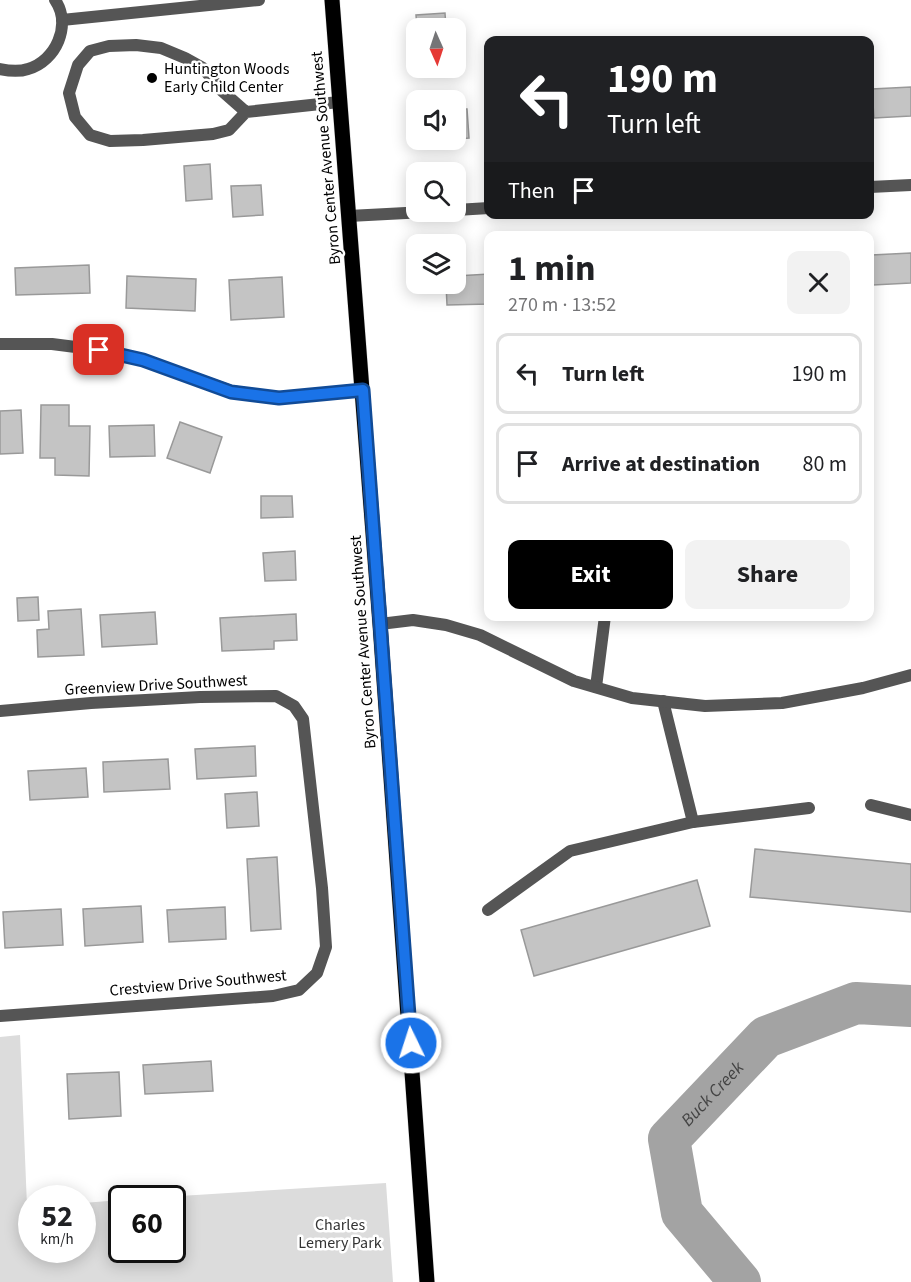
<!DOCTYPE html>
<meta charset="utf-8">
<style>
body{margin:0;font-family:"Source Sans 3",sans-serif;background:#f2f2f2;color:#202124;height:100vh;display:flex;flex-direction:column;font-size:22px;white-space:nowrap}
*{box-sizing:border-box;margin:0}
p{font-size:20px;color:#757577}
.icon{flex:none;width:33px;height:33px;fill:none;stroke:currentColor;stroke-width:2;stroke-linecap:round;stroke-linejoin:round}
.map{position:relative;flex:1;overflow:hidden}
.panel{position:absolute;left:484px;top:231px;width:390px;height:390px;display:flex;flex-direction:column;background:#fff;border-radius:12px;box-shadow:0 3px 15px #0003}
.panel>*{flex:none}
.top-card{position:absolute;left:484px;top:36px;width:390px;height:183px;border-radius:12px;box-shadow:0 3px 15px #0003;background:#202124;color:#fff;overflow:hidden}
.needle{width:39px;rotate:177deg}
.buttons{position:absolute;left:406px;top:18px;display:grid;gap:12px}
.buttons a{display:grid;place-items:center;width:60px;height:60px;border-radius:12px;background:#fff;box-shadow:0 3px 15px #0003;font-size:30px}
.speed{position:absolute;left:18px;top:1185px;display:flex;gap:12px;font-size:30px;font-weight:700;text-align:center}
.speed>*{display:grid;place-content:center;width:78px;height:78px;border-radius:50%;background:#fff;box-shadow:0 3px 15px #0003;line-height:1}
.speed small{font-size:15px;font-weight:400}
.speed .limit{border:3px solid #111;border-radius:9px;background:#fff;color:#111}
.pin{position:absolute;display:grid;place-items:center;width:51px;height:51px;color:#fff;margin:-26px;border-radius:12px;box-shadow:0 3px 9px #0006}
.me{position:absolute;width:66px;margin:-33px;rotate:356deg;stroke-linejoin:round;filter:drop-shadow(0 0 4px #0008)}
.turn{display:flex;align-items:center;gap:21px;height:126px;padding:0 24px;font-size:27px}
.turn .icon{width:78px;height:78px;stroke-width:2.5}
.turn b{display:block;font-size:42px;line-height:51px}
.then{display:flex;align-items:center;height:57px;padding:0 24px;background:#0003;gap:12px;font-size:22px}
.round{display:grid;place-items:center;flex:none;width:63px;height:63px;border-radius:12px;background:#f2f2f2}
.overview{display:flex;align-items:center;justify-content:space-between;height:102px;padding:0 24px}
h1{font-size:36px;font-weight:700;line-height:45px}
.primary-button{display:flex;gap:12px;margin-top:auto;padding:12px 24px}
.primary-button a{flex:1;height:69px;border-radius:12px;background:#000;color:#fff;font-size:24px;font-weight:700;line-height:69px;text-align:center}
.primary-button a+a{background:#f2f2f2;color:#202124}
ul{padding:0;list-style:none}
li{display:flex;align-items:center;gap:18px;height:81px;margin:0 12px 9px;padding:0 12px;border:3px solid #e0e0e0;border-radius:12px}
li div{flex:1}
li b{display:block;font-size:22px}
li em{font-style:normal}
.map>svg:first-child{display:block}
</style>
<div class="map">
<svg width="911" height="1282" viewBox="0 0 911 1282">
<rect width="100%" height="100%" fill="#fff"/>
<polygon fill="#dcdcdc" points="20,1035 27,1206 31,1206 32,1250 82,1250 83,1203 121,1200 122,1250 172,1250 172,1198 148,1198 386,1183 393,1282 0,1282 0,1037"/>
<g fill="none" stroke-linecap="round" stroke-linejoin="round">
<path stroke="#a3a3a3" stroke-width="42" id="s1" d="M740 1282 682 1213 669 1139 766 1037 856 1003 911 1006"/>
</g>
<g fill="#c4c4c4" stroke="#999" stroke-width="1.5">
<polygon points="445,13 446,28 417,28 416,15"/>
<polygon points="419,68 448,68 448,70 419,72"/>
<polygon points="911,87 911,116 874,118 872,89"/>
<polygon points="456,109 467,109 469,138 456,139"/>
<polygon points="210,164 212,199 186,201 184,166"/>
<polygon points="261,185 263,215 233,217 231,186"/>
<polygon points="911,253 911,283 873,285 872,255"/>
<polygon points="89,265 90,293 16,295 15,268"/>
<polygon points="489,274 489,304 447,305 446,284 456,284 456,276"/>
<polygon points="127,276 196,279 195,311 126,308"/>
<polygon points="282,277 284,317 231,320 229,280"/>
<polygon points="41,405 69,405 69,426 90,426 89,476 55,475 55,458 40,458"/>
<polygon points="21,410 23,453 0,454 0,411"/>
<polygon points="180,422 222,437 210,473 167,458"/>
<polygon points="154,425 155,456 110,457 109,426"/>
<polygon points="261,496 292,496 293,517 261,518"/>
<polygon points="295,551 296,580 265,581 263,553"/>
<polygon points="38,597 39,620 18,621 17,598"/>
<polygon points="81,609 84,655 38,657 37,630 49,629 48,611"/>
<polygon points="155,612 157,644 102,647 100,615"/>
<polygon points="296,614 297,640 274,641 274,649 222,651 220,618"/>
<polygon points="732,616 769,616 769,617 732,618"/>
<polygon points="255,746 256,776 197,779 195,749"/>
<polygon points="168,759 170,789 104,792 103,762"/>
<polygon points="86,768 88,797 30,800 28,771"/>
<polygon points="257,792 259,826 227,828 225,794"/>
<polygon points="755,849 911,864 911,912 750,897"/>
<polygon points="277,857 281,929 251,931 247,859"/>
<polygon points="697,880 710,926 534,976 521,930"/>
<polygon points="141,906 143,942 85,946 83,909"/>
<polygon points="225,907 226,939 169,942 167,910"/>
<polygon points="61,909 63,945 5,948 3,912"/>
<polygon points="211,1061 213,1091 145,1094 143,1065"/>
<polygon points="119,1072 121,1116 69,1119 67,1074"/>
</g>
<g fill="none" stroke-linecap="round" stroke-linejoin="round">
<g stroke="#dbdbdb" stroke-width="16">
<polyline id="primary" points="332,0 380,624 427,1282"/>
</g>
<g stroke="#555" stroke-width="12">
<polyline points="62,20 259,0"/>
<path d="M0 69C9 71 19 72 28 69 56 61 72 25 55 0"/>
<polyline points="246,112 221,90 203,68 185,58 161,48 136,45 109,46 90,51 78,65 69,93 75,117 90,135 110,141 143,140 213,134 229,130 246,112 339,102"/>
<polyline points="596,687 605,616"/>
<polyline points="871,805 911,815"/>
<polyline points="693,822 809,808"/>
<polyline points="488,910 570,851 693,822 663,701"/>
</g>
<g stroke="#555" stroke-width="12">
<polyline points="870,187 911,185"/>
<polyline points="456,210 489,208"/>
<polyline points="349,216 425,212"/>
<polyline points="0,344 52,344 99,350 143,360 231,391 279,398 363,390"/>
<polyline points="380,624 413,620 446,625 480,635 574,681 632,698 705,706 782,703 863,688 911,675"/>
<polyline points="0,711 91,703 200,697 276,696 294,706 303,719 322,888 326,947 317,973 299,990 273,996 0,1016"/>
</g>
<use href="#primary" stroke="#000" stroke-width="15"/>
</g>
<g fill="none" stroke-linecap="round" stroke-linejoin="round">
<g stroke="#114b97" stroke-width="15">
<polyline id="route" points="99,350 143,360 231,392 279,398 363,390 411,1043"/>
</g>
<use href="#route" stroke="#1a73e8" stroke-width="10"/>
</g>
<circle fill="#000" stroke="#fff" stroke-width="2" cx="152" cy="78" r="6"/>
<g text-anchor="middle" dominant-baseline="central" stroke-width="5" stroke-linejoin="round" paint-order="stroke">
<g font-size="16" fill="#000" stroke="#fff" text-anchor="start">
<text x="164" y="69">Huntington Woods<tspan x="164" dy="18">Early Child Center</tspan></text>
</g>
<g font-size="16" fill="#000" stroke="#fff">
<text transform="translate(326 158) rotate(-95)">Byron Center Avenue Southwest</text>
<text transform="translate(363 642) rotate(-94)">Byron Center Avenue Southwest</text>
<text transform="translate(156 685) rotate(-3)">Greenview Drive Southwest</text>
<text transform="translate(198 983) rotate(-5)">Crestview Drive Southwest</text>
</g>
<g font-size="16" fill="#333" stroke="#fff">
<text x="340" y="1225">Charles<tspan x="340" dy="18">Lemery Park</tspan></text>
</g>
<g font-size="18" font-style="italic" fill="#444" stroke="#fff">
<text stroke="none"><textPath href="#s1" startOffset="228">Buck Creek</textPath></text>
</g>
</g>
</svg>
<div class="buttons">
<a><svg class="needle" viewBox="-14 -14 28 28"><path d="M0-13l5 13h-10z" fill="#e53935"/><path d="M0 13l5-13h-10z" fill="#757577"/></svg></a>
<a><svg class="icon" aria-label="sound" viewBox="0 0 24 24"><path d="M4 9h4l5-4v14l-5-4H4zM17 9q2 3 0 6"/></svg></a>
<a><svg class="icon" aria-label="search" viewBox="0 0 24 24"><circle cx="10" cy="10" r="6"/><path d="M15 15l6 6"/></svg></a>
<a><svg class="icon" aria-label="layers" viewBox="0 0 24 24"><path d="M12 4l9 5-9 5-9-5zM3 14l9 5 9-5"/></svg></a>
</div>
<div class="speed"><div>52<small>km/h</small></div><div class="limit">60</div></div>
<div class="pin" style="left:99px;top:350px;background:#d93025"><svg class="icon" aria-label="arrive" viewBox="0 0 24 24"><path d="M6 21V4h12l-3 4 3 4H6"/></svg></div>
<svg class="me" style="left:411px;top:1043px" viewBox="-20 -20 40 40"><circle r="17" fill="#1a73e8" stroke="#fff" stroke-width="3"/><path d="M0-11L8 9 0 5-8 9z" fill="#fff"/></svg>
<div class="top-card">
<div class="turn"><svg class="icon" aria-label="left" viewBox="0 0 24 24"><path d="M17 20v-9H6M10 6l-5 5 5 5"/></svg><div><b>190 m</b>Turn left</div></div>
<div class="then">Then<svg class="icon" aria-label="arrive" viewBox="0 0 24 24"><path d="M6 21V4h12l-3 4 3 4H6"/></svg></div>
</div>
<section class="panel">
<div class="overview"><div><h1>1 min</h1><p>270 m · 13:52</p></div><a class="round"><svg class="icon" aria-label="close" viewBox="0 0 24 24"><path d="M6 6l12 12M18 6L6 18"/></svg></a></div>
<ul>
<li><svg class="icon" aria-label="left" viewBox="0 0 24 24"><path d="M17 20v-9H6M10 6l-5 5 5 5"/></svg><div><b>Turn left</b></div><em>190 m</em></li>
<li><svg class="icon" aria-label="arrive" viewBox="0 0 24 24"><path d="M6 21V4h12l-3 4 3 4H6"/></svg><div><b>Arrive at destination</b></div><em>80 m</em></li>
</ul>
<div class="primary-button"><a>Exit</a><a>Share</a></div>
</section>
</div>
